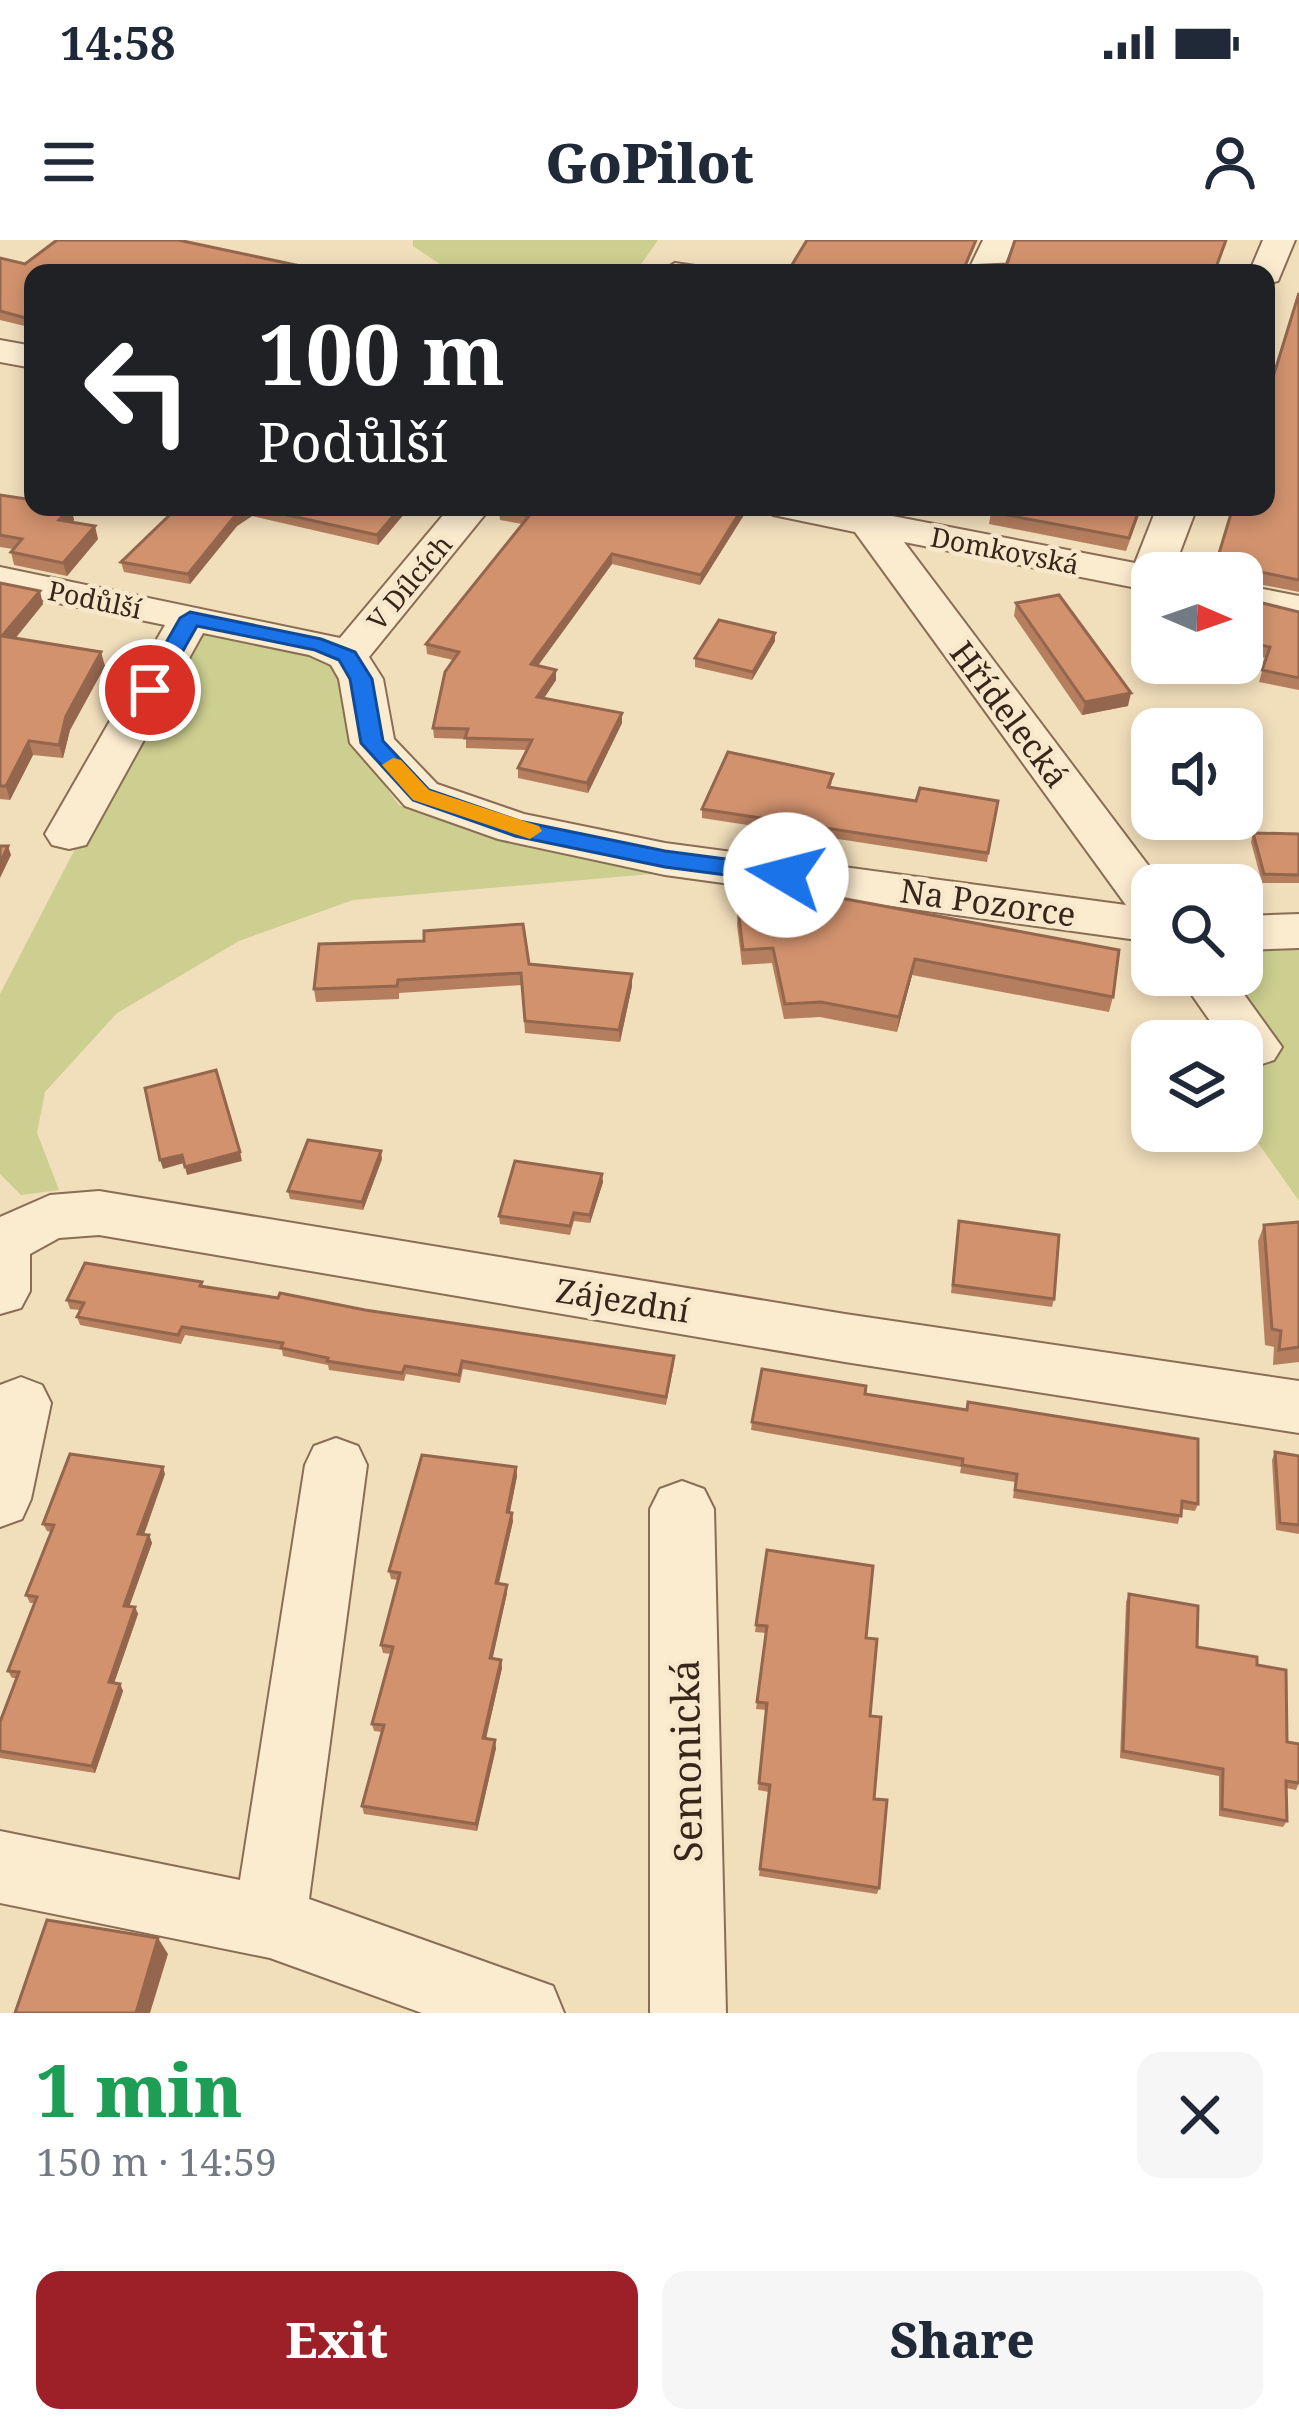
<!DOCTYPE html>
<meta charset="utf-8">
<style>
body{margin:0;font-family:"Noto Serif",serif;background:#f6f6f7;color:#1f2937;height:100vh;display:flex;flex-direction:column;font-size:45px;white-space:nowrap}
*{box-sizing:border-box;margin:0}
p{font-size:39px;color:#747a83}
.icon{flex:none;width:66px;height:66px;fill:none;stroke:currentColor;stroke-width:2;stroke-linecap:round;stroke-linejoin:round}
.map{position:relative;height:1773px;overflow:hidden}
.side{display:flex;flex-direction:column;background:#fff;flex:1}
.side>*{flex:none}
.top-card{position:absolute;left:24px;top:24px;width:1251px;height:252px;border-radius:24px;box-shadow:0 6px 18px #0003;background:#202124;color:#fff;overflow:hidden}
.needle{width:78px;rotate:92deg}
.controls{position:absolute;left:1131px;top:312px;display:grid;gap:24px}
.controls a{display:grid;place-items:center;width:132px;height:132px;border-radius:24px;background:#fff;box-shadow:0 6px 18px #0003;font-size:60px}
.pin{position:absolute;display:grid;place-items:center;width:102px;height:102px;color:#fff;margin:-51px;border:6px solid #fff;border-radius:50%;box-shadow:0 3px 12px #0007}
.me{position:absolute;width:132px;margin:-66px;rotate:278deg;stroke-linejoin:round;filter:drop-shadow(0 0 9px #0008)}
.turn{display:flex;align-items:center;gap:42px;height:252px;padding:0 36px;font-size:54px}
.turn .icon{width:156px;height:156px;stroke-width:2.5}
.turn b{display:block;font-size:84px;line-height:102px}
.round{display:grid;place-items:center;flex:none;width:126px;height:126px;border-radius:24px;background:#f6f6f7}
.overview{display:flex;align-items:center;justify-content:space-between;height:204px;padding:0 36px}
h1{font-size:72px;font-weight:800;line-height:90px;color:#1e9e55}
.primary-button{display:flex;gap:24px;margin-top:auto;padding:24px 36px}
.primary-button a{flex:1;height:138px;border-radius:24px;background:#9d1f28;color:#fff;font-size:48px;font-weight:800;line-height:138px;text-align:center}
.primary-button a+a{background:#f6f6f7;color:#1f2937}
.status{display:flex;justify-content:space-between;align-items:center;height:84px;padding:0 60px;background:#fff;direction:ltr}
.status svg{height:33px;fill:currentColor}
header{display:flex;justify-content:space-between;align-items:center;height:156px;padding:0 36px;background:#fff;font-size:54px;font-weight:800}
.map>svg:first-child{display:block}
</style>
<div class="status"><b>14:58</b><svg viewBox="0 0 49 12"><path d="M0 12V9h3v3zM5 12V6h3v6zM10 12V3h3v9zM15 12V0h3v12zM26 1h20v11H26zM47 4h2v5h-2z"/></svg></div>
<header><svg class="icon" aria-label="menu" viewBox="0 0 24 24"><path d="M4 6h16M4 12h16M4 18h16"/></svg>GoPilot<svg class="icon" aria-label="person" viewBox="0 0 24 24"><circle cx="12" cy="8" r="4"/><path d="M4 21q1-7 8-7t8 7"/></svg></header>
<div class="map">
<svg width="1299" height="1773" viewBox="0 0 1299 1773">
<rect width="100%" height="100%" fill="#f1debb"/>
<g fill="#cccf8f">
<polygon points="413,0 658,0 635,33 453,33 413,6"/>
<polygon points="196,390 314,412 341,430 356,507 399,565 475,593 686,631 353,660 239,701 117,773 45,852 37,893 59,950 21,955 0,934 0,754 152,460"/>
<polygon points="1299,705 1299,961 1242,880 1242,823 1273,814 1219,735 1242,735 1242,709"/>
</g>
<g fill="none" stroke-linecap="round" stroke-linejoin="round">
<g stroke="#896d54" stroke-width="4">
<g id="minor">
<polygon points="983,0 1015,0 1001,33 967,33"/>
<polygon points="1263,0 1295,0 1278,41 1266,44 1266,33 1249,33"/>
<polygon points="675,23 695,26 700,33 658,33"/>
<polygon points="0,100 33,106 33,128 0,122"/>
<polygon points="450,267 491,267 369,417 383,439 394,499 437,544 524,574 665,603 1126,665 855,292 773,275 767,267 877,267 882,274 1135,323 1157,267 1197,267 1172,333 1152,333 1152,351 904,302 1163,645 1152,645 1152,702 665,635 498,599 405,566 350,503 339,439 331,425 309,415 203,393 86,605 69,609 52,605 45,594 165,385 0,351 0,327 340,398"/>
<polygon points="1242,345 1299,356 1299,382 1242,369"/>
<polygon points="1299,674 1299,708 1242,710 1242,676"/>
<polygon points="1178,735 1230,735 1282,807 1274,820 1256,826 1242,822 1242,801 1224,801"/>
<polygon points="99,951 845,1074 1299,1141 1299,1193 845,1122 99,995 59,998 30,1014 30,1051 21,1068 0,1074 0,977 50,955"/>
<polygon points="21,1137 42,1145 51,1163 31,1259 22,1279 0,1287 0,1145"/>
<polygon points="336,1198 358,1206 367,1225 309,1659 553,1746 564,1773 422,1773 270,1718 0,1663 0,1591 240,1640 305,1225 314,1206"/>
<polygon points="682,1241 704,1249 714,1269 726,1773 650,1773 650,1269 660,1249"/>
</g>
</g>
<use href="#minor" fill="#fbebcf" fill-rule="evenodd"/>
</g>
<g fill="#b57e5f">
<polygon points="0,18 33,33 33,88 0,80"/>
<polygon points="1299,53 1299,352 1243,341 1215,328"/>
<polygon points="0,255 71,267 74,280 72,282 98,299 67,336 14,325 11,312 13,309 0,307"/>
<polygon points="178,267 410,267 378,305 252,276 237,286 190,344 124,332 121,322"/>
<polygon points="749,267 700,345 612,324 538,425 556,430 556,440 544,458 622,473 622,483 588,553 518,538 518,528 527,510 466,508 466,499 434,498 433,488 453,420 427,414 426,404 522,284 500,280 499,270"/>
<polygon points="1142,267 1126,311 989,284 991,272"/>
<polygon points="0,343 43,364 15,398 105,426 70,490 63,518 33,515 10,560 0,559"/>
<polygon points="1242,358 1299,372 1299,450 1259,442 1266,418 1242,413"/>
<polygon points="1016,363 1128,466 1082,475 1014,376"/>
<polygon points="775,393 775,401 752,440 695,427 695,418"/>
<polygon points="832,542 830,548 916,561 998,561 987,622 702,578 702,569"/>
<polygon points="1253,593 1299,594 1299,643 1262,643 1251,602"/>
<polygon points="779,657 1113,757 1109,772 912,735 897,792 820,777 784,779 772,723 742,725 737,685 738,669 779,667"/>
<polygon points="529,724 632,746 620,802 525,793 522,745 399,753 399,759 316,762 314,749"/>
<polygon points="382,919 363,970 290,959 288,951"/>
<polygon points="603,942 590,983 574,981 570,995 500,984 499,976"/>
<polygon points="1299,982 1299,1122 1273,1125 1274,1107 1265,1105 1258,1001 1264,985"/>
<polygon points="958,989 1054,1059 1052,1067 951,1053"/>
<polygon points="202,1042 203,1046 365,1070 674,1124 666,1165 463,1129 460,1143 406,1134 404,1141 329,1130 328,1125 283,1116 282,1110 185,1095 181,1104 80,1085 77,1077 80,1070 70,1069 67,1060"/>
<polygon points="865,1154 1198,1264 1195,1271 1181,1269 1178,1284 1013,1258 1015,1242 960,1233 961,1227 751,1190 752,1182"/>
<polygon points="1275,1212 1299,1216 1299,1294 1276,1290 1272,1220"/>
<polygon points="516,1227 517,1236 510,1272 513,1281 498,1344 507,1353 492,1419 501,1420 502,1428 486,1499 496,1508 477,1591 364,1574 362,1566 382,1492 374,1491 372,1484 391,1414 383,1413 381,1405 398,1340 391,1339 389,1331"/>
<polygon points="165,1234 144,1295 149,1295 152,1303 129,1366 135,1367 138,1374 114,1443 120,1444 123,1451 95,1533 0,1518 0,1482 17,1438 12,1438 8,1431 34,1363 30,1363 26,1355 51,1292 47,1291 43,1284"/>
<polygon points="767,1310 866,1398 879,1648 877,1654 759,1636 769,1552 758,1550 767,1470 756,1469 766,1393 755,1392"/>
<polygon points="1129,1354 1197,1407 1257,1425 1287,1502 1299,1543 1296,1550 1286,1548 1287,1581 1283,1587 1219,1576 1219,1536 1120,1518 1126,1362"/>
</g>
<g fill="#93664d">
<polygon points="71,267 74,280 63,293 59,280"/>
<polygon points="250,267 252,276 237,286 190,344 188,334 235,276"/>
<polygon points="401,267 410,267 378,305 377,295"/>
<polygon points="743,267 749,267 700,345 701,335"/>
<polygon points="95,286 98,299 67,336 63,323"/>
<polygon points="612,314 612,324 532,434 531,424"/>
<polygon points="40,351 43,364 6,410 2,396"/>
<polygon points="775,393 775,401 752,440 753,432"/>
<polygon points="101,412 105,426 70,490 63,518 59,505 66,476"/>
<polygon points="556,430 556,440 538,467 537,457"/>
<polygon points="1131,453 1128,466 1082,475 1085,462"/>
<polygon points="622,473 622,483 588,553 587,543"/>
<polygon points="29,501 33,515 10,560 6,546"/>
<polygon points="8,606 11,615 0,638 0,623"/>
<polygon points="915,719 912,735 897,792 899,777"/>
<polygon points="632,734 632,746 620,802 619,790"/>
<polygon points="381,911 382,919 363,970 362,962"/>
<polygon points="240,912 242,921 187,935 185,927"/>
<polygon points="182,915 184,923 163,929 160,920"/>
<polygon points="602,934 603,942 590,983 590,975"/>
<polygon points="163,1227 165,1234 141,1302 138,1294"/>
<polygon points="516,1227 517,1236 508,1281 507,1272"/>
<polygon points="512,1273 513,1281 497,1352 496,1343"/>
<polygon points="149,1295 152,1303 127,1373 124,1366"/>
<polygon points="507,1345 507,1353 491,1426 490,1418"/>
<polygon points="135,1367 138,1374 112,1449 109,1442"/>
<polygon points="501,1420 502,1428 484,1506 483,1498"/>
<polygon points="120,1444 123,1451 95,1533 92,1526"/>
<polygon points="495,1500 496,1508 477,1591 476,1584"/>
<polygon points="158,1698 168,1714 150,1773 136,1773"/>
</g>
<g fill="#d2926e" stroke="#93664d" stroke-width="3">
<polygon points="57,0 178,0 296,25 286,33 33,33 33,80 0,71 0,18 25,24"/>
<polygon points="807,0 976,0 965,26 1007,24 1015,0 1226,0 1214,33 787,33"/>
<polygon points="1299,53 1299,340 1246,329 1241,333 1212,333 1214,328 1236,324 1217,320 1233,267 1266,267 1266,160"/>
<polygon points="0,255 33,260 33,267 71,267 59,280 95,286 63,323 11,312 22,299 0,295"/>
<polygon points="178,267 249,267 235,276 188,334 121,322"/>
<polygon points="252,267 401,267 377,295"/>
<polygon points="501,267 743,267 701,335 612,314 531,424 556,430 537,457 622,473 587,543 518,528 532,500 465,498 468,489 433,488 445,432 459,412 426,404 529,276 499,270"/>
<polygon points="994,267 1140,267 1129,298 991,272"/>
<polygon points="0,343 40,351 2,396 101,412 66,476 59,505 29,501 6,546 0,546"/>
<polygon points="1059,355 1131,453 1085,462 1016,363"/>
<polygon points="1242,358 1299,372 1299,438 1262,430 1270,407 1242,401"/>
<polygon points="719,380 775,393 753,432 695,418"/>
<polygon points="728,512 833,534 828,547 916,561 920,548 998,561 988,613 702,569"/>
<polygon points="1253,593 1299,594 1299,635 1264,634"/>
<polygon points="0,606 8,606 0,623"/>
<polygon points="819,654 1119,710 1113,757 915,719 899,777 821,762 785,764 773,708 743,710 738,669 781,666 779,657"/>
<polygon points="523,684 529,724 632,734 619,790 525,781 521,733 398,740 397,746 314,749 319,704 424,701 424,691"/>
<polygon points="216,830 240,912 185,927 182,915 160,920 145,848"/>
<polygon points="308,900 381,911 362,962 288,951"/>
<polygon points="515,921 602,934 590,975 574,973 570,986 499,976"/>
<polygon points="959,981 1059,995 1054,1059 953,1045"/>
<polygon points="1299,982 1299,1107 1279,1110 1281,1091 1272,1089 1264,985"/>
<polygon points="85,1023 202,1042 200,1046 278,1058 280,1053 365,1070 674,1116 666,1157 462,1121 459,1135 405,1126 402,1133 327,1121 328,1118 281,1108 283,1103 182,1087 178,1095 77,1077 84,1063 67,1060"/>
<polygon points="762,1129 866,1146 865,1154 967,1170 968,1162 1198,1199 1198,1264 1182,1261 1181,1276 1015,1250 1017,1234 962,1225 963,1219 752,1182"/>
<polygon points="1275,1212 1299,1216 1299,1285 1280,1283"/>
<polygon points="70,1214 163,1227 138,1294 149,1295 124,1366 135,1367 109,1442 120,1444 92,1526 0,1511 0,1482 19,1432 8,1431 37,1357 26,1355 54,1285 43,1284"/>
<polygon points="422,1215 516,1227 507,1272 512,1273 496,1343 507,1345 490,1418 501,1420 483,1498 495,1500 476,1584 362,1566 384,1485 372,1484 393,1407 381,1405 400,1333 389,1331"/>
<polygon points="767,1310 873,1326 866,1398 877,1399 870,1476 881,1477 874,1559 887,1560 879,1648 760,1629 770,1545 759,1543 767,1463 757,1462 767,1386 756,1385"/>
<polygon points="1129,1354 1198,1366 1197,1407 1257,1417 1257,1425 1286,1430 1287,1502 1299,1504 1299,1543 1286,1541 1287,1581 1222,1569 1223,1529 1123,1511"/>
<polygon points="47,1680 158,1698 136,1773 15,1773"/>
</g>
<polygon fill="#1a73e8" stroke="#114b97" stroke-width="3" points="190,372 321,399 355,412 372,439 383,501 429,550 519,581 665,611 786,627 798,635 786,643 665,627 515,596 413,560 361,503 350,439 339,420 315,410 197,386 158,455 142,455 139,450 180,378"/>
<polygon fill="#f59e0b" points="393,518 401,520 429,550 539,586 542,591 530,599 413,560 382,525"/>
<g text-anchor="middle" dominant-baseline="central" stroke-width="9" stroke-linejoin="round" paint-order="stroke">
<g font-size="27" fill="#37261a" stroke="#f8e8cb">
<text transform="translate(1005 310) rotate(11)">Domkovská</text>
<text transform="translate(409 342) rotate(-50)">V Dílcích</text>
<text transform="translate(95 359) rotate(12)">Podůlší</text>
</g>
<g font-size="33" fill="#37261a" stroke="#f8e8cb">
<text transform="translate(1010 474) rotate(53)">Hřídelecká</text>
<text transform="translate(988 662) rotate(8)">Na Pozorce</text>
<text transform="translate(623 1060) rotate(9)">Zájezdní</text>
</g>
<g font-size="39" fill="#37261a" stroke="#f8e8cb">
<text transform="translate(685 1521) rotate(-91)">Semonická</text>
</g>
</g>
</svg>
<div class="controls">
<a><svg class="needle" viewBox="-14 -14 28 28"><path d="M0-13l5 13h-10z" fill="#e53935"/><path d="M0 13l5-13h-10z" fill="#747a83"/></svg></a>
<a><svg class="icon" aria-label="sound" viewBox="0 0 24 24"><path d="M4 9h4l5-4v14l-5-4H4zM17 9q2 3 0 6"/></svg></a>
<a><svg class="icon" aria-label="search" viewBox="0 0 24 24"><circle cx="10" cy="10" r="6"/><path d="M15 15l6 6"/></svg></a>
<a><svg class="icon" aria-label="layers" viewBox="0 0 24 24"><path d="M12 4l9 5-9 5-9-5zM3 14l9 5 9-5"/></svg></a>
</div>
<div class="pin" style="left:150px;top:450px;background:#d93025"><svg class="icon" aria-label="arrive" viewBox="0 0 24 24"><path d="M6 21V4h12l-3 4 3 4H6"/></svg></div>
<svg class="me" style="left:786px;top:635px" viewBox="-20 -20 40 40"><circle r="19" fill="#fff"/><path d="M0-13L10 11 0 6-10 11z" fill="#1a73e8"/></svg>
<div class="top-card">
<div class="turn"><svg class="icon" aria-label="left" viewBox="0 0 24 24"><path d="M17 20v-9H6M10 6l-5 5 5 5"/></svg><div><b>100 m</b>Podůlší</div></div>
</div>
</div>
<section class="side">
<div class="overview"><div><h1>1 min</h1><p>150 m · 14:59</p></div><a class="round"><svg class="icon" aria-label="close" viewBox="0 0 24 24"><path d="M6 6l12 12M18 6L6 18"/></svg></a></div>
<div class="primary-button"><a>Exit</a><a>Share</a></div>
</section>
